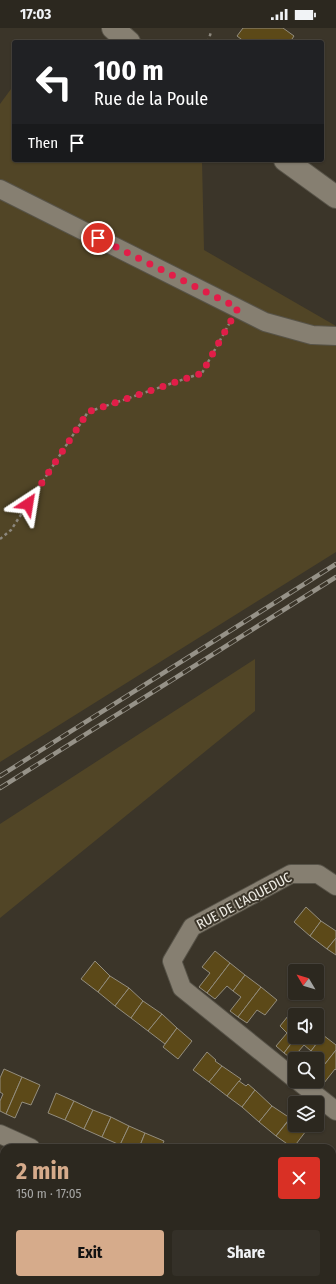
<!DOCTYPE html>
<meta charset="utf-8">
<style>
body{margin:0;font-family:"Fira Sans Condensed",sans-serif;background:#343028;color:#f1f3f6;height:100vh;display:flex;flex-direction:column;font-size:15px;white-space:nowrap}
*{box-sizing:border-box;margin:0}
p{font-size:13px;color:#a6a6a4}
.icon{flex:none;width:22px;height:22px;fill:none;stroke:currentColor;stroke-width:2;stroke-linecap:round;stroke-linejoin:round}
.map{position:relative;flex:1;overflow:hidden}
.drawer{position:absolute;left:0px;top:1116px;width:336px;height:140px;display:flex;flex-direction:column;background:#2c281f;border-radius:12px 12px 0 0;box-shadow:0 1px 3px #0004,0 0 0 1px #48443d}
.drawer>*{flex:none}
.banner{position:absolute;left:12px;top:12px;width:312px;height:122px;border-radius:4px;box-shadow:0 1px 3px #0004,0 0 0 1px #48443d;background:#202124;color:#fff;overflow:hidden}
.needle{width:26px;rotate:308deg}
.controls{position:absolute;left:288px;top:936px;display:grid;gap:8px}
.controls a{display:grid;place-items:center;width:36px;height:36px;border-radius:4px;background:#2c281f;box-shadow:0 1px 3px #0004,0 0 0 1px #48443d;font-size:20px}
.pin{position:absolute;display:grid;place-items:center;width:34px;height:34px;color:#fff;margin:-17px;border:2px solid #fff;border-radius:50%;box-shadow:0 1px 4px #0007}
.me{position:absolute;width:44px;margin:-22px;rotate:33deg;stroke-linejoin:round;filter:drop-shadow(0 0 3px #0008)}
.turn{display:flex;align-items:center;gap:14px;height:84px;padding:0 16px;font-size:18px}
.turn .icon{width:52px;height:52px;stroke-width:2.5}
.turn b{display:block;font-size:28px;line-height:34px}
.then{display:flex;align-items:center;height:38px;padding:0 16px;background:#0003;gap:8px;font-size:15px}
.round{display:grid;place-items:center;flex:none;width:42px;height:42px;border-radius:4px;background:#343028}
.head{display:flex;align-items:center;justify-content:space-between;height:68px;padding:0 16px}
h1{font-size:24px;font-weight:700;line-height:30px;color:#d6ab8b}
.button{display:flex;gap:8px;margin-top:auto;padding:8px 16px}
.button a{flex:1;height:46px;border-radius:4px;background:#d6ab8b;color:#111;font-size:16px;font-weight:700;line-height:46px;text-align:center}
.button a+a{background:#343028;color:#f1f3f6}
.status{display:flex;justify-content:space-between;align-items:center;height:28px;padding:0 20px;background:#2c281f;direction:ltr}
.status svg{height:11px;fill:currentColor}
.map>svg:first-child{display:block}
</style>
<div class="status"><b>17:03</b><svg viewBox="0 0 49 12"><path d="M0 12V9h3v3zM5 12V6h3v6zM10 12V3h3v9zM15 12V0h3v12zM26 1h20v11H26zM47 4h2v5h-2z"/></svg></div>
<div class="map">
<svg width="336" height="1256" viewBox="0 0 336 1256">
<rect width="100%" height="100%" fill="#3b3529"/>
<g fill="#514526">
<polygon points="11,61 14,63 14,132 202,133 204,222 336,298 336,524 0,734 0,76"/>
<polygon points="255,631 255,683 0,890 0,796"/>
</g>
<g fill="#5c4918" stroke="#938d7e">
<polygon points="243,0 283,0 294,8 290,14 245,14 237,8"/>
<polygon points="306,879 321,893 310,908 294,894"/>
<polygon points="321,893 336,903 336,910 327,921 310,908"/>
<polygon points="336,910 336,927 327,921"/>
<polygon points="215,923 230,935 207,965 199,959 210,945 202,939"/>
<polygon points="95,933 110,948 98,964 81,951"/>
<polygon points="230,935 245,947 233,963 227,958 215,971 207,965"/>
<polygon points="245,947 261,959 238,989 230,983 241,969 233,963"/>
<polygon points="110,948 129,960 115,978 98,964"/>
<polygon points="261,959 277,972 265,987 257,982 247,995 238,989"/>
<polygon points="129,960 143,973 131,990 115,978"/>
<polygon points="143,973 162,986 148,1003 131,990"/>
<polygon points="292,983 297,987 295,987 295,1009 296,1009 284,1025 276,1018 287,1005 280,998"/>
<polygon points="162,986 177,1000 165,1016 148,1003"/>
<polygon points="177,1000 192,1013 178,1031 163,1019"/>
<polygon points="317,1002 323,1007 311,1023 304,1017 292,1031 284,1025 296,1009 317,1009"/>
<polygon points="323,1007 336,1017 336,1022 317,1046 316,1031 318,1028 311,1023"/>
<polygon points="336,1022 336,1042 335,1041 324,1055 317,1050 317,1046"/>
<polygon points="207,1024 216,1032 215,1033 222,1038 209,1054 193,1042"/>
<polygon points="222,1038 241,1051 227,1068 209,1054"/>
<polygon points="4,1041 22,1049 6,1086 0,1083 0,1073 3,1066 0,1064 0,1050"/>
<polygon points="22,1049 40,1057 31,1077 22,1074 15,1090 6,1086"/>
<polygon points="239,1053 246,1058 248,1056 255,1062 242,1079 227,1068"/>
<polygon points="255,1062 272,1078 259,1094 242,1079"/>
<polygon points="56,1065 74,1073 65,1092 48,1085"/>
<polygon points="74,1073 93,1082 84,1101 65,1092"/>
<polygon points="272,1078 290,1090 276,1108 259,1094"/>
<polygon points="93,1082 111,1089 102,1109 84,1101"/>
<polygon points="111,1089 129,1098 120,1117 102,1109"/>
<polygon points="289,1092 296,1098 299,1097 306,1103 293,1120 276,1108"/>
<polygon points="129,1098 145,1105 139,1120 127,1120 120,1117"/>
<polygon points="145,1105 164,1113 161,1120 139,1120"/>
<polygon points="336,1129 336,1153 332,1150 332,1135"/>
<polygon points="1,1144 4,1145 4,1170 0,1168"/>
<polygon points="332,1226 336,1229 336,1246 331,1253 330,1252 332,1252"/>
<polygon points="158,1252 183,1252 180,1256 162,1256 157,1253"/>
<polygon points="183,1252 196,1252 202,1256 180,1256"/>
</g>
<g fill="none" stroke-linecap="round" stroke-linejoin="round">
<g stroke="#575348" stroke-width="20">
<g id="minor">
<polyline points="0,161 265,294 312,307 336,308"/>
<polyline points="295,1051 182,960 172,933 192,899 291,846 318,846 336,858"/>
<polyline points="298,1053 336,1083"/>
<polyline points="0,1106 31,1120"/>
<polyline points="265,1252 271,1256"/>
</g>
</g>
<g stroke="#575348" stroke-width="24">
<g id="tertiary">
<polyline points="113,0 129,14"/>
<polyline points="285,132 336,169"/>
</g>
</g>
<g stroke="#8c877d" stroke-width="2.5" stroke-dasharray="3 3" stroke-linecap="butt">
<polyline points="208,14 211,4"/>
<polyline points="0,511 11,502 88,384 202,345 229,296"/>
</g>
<use href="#minor" stroke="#867f71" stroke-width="18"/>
<use href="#tertiary" stroke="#867f71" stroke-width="22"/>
<g stroke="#969288" stroke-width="4.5">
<g id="rail">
<polyline points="0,748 336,536"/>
<polyline points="0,760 336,549"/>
</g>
</g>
<use href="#rail" stroke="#3b3529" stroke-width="3" stroke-dasharray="9" stroke-linecap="butt"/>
</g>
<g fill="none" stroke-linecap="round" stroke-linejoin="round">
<polyline stroke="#e11d48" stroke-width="7" stroke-dasharray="0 12.6" points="28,476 88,384 202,345 238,280 98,210"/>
</g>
<g text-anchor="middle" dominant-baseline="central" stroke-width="4" stroke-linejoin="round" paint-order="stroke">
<g font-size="14" fill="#eeebe3" stroke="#3b3529">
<text transform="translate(244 873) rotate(-28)">RUE DE L'AQUEDUC</text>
</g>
</g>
</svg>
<div class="controls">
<a><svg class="needle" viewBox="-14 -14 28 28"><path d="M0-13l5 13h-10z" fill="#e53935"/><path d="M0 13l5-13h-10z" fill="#a6a6a4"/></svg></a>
<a><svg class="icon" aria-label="sound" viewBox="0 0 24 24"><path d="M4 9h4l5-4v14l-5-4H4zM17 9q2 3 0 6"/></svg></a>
<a><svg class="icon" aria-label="search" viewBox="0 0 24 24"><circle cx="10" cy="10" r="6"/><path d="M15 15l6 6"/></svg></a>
<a><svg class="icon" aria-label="layers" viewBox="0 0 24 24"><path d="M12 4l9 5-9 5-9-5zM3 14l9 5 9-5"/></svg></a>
</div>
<div class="pin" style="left:98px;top:210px;background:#d93025"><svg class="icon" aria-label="arrive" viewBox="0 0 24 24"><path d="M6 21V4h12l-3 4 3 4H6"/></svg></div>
<svg class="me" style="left:28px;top:476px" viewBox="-20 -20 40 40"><path d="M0-17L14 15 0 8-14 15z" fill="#e11d48" stroke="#fff" stroke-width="4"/></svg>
<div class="banner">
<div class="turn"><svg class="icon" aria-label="left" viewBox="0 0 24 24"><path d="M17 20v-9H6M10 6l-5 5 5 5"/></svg><div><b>100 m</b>Rue de la Poule</div></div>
<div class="then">Then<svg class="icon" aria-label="arrive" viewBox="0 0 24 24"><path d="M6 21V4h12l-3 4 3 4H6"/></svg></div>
</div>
<section class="drawer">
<div class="head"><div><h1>2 min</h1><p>150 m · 17:05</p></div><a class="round" style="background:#d93025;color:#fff"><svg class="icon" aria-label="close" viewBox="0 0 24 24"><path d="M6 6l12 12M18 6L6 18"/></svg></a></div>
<div class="button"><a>Exit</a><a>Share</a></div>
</section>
</div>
